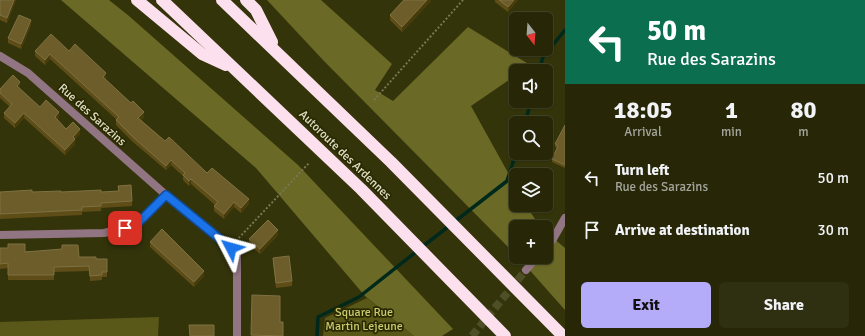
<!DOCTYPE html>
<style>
body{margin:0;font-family:Signika,sans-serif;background:#2f2f12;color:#f1f3f6;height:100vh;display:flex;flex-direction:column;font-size:15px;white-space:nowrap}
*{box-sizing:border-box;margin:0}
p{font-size:13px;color:#a4a59c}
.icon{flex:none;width:22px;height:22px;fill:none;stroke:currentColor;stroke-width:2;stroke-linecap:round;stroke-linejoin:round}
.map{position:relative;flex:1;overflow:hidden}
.drawer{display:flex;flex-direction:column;background:#272708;width:300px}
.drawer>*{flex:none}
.guide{background:#0b6e4f;color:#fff;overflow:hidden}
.needle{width:26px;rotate:163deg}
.buttons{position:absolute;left:509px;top:12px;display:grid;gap:8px}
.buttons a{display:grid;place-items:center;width:44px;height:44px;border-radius:6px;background:#272708;box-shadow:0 1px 3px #0004,0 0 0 1px #434429;font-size:20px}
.pin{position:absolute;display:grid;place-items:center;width:34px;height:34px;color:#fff;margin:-17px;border-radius:8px;box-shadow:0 2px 6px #0006}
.me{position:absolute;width:44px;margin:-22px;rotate:309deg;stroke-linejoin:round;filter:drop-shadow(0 0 3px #0008)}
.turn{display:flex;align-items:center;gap:14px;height:84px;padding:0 16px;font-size:18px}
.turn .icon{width:52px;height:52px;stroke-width:2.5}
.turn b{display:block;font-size:28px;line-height:34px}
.eta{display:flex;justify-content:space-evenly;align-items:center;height:68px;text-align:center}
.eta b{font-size:24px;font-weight:800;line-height:28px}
.button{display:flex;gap:8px;margin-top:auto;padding:8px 16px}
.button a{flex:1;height:46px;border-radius:6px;background:#b5acf9;color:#111;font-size:16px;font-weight:800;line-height:46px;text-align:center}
.button a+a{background:#2f2f12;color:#f1f3f6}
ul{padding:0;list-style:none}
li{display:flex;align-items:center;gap:12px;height:52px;padding:0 16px}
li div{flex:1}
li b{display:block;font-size:15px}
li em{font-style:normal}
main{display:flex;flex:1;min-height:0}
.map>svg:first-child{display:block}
</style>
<main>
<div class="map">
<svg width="565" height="336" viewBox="0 0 565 336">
<rect width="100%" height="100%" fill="#34340b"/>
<g fill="#595818">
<polygon points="367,298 414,336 323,336 325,318"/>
<polygon points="159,317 158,336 0,336 0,322"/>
</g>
<g fill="#6a6926">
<polygon points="61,0 109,0 129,16 298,165 453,329 442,336 414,336 365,296 256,168"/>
<polygon points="267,0 321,0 392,64 375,90 393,101 468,27 530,65 521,71 516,71 516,75 471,106 516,187 516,205 526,205 540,227 516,227 516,255 323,60"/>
<polygon points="546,232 565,248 565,310 518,257 546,257"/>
</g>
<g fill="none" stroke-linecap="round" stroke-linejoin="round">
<g stroke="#00291c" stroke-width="3.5">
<polyline points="539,71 543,57 565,30"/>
<polyline points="525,123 531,101"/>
<polyline points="422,247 507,181 516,153"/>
<polyline points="317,336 318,317 359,297 417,251"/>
</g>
<polyline stroke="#4e4e27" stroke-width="8" stroke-dasharray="8 4" stroke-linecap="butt" points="472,336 526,270"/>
<g stroke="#777854" stroke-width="2" stroke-dasharray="2 2" stroke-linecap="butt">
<polyline points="374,100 463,0"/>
<polyline points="236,241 309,163"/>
</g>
<g stroke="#917582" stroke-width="8">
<polyline points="0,56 28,73 166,195 237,253 237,336"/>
<polyline points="0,235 104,233 136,225 166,195"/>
</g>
<g stroke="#917582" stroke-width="8">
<polyline points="546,247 553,239 565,218"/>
<polyline points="526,270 537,257"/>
</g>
<g stroke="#fce0ed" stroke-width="12">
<polyline points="137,0 202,54 226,65"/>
<polyline points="162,0 361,189 505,336"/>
<polyline points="222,0 391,162 563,336"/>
<polyline points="246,0 256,10 272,42"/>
</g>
</g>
<g fill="#5f4d18">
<polygon points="0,0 16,0 7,23 0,20"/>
<polygon points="403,0 431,0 431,1 402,32 390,20 390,15"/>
<polygon points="495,0 518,0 508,12 495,2"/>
<polygon points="31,25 21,49 8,43 8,38"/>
<polygon points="35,51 69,51 106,78 105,79 144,117 141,120 165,141 249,204 241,213 234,207 224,219 214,211 214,206 215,205 191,184 189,186 183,180 183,176 171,165 166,170 133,142 116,125 116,119 50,59 45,65 35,56"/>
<polygon points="20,87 19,88 40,107 59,117 57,119 66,129 80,134 75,139 75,144 65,155 24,118 15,128 4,118 4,113 10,107 0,98 0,89"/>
<polygon points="565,125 565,168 552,162 552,159 557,149 555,147 555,144"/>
<polygon points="118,186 132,201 132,206 101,208 101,211 82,212 82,215 0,219 0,192 101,192 118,191"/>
<polygon points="278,235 260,254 249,244 249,239"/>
<polygon points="150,242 204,276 194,287 150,247"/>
<polygon points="0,248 96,259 107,259 107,277 102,277 102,280 90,281 89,271 54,272 54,280 8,280 8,268 0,269"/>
<polygon points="273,258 292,281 292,286 276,288 273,263"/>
<polygon points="252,295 280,322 283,336 251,336"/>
</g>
<g fill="#483c0b">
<polygon points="14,0 16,0 7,23 7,18"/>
<polygon points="427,0 431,0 431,1 402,32 402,27"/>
<polygon points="514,0 518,0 508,12 508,7"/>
<polygon points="31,20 31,25 21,49 21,44"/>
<polygon points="50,54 50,59 45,65 45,60"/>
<polygon points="106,73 106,78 103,82 103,77"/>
<polygon points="20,82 20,87 17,91 17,86"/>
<polygon points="59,112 59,117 55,122 55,117"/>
<polygon points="144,112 144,117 138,123 138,118"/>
<polygon points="24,113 24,118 15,128 15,123"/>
<polygon points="80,129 80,134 73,142 73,137"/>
<polygon points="75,139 75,144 65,155 65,150"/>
<polygon points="171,160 171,165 166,170 166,166"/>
<polygon points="191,179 191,184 189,186 189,181"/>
<polygon points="249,199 249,204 241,213 241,208"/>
<polygon points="234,202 234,207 224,219 224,214"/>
<polygon points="278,230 278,235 260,254 260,249"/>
<polygon points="204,271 204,276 194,287 194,282"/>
</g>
<g fill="#6c5d2a" stroke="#7e7142">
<polygon points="0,0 14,0 7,18 0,15"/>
<polygon points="404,0 427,0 402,27 390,15"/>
<polygon points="499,0 514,0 508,7"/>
<polygon points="19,15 31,20 21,44 8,38"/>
<polygon points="51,34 69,51 75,44 106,73 103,77 131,103 133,101 144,112 138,118 165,141 169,137 207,173 212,168 249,199 241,208 234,202 224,214 214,206 218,202 191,179 189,181 183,175 185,173 171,160 166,166 133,137 116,120 119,117 50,54 45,60 35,51"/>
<polygon points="13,75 20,82 17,86 40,107 46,100 59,112 55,117 66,129 73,122 80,129 73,137 75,139 65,150 24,113 15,123 4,113 12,104 0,93 0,89"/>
<polygon points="565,125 565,165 552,159 558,146 555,144"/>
<polygon points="131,185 132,201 101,203 101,206 82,207 82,210 0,214 0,192 32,190 32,192 61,191 61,192 101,190 101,192 119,191 118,186"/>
<polygon points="268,220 278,230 260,249 249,239"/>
<polygon points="162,229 204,271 194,282 150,242"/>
<polygon points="8,244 25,244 25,252 62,249 62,245 78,245 79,257 96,257 96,259 107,259 107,272 102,272 102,275 90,276 89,266 54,267 54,275 8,275 8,263 0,264 0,248 8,248"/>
<polygon points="289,256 292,281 276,283 273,258"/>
<polygon points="252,295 280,296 280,322 283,322 283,336 251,335"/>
<polygon points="189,325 214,325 214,336 190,336"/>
</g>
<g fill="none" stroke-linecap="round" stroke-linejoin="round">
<g stroke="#114b97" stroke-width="10">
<polyline id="route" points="125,228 136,225 166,195 231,248"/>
</g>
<use href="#route" stroke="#1a73e8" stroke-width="7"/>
</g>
<g text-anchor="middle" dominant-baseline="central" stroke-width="3.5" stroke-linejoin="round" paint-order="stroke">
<g font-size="12" fill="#dfe0c4" stroke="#2a2901">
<text transform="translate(92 115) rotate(42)">Rue des Sarazins</text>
<text transform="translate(345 155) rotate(44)">Autoroute des Ardennes</text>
</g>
<g font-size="12" fill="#cbcb6d" stroke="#2a2901">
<text x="364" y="312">Square Rue<tspan x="364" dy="14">Martin Lejeune</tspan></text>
</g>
</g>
</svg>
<div class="buttons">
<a><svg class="needle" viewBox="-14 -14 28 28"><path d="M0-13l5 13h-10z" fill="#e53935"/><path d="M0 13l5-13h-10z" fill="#a4a59c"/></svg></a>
<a><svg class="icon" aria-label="sound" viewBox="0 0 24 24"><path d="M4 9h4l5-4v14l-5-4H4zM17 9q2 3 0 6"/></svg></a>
<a><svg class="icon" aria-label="search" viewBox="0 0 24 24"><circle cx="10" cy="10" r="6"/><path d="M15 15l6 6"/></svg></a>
<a><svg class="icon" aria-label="layers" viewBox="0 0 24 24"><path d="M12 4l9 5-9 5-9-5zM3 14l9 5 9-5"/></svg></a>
<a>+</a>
</div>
<div class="pin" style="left:125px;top:228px;background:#d93025"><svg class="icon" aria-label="arrive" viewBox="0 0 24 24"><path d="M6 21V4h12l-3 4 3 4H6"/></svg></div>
<svg class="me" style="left:231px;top:248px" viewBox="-20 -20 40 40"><path d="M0-17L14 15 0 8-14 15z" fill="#1a73e8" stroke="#fff" stroke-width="4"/></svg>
</div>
<section class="drawer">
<div class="guide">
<div class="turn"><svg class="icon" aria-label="left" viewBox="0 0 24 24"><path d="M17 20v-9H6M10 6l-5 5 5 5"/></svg><div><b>50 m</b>Rue des Sarazins</div></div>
</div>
<div class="eta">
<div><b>18:05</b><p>Arrival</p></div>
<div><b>1</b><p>min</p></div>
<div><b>80</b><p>m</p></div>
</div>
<ul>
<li><svg class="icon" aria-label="left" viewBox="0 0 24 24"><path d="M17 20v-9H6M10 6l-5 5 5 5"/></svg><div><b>Turn left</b><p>Rue des Sarazins</p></div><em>50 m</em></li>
<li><svg class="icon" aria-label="arrive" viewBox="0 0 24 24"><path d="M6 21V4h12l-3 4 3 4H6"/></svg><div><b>Arrive at destination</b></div><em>30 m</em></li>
</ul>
<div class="button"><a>Exit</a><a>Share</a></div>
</section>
</main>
